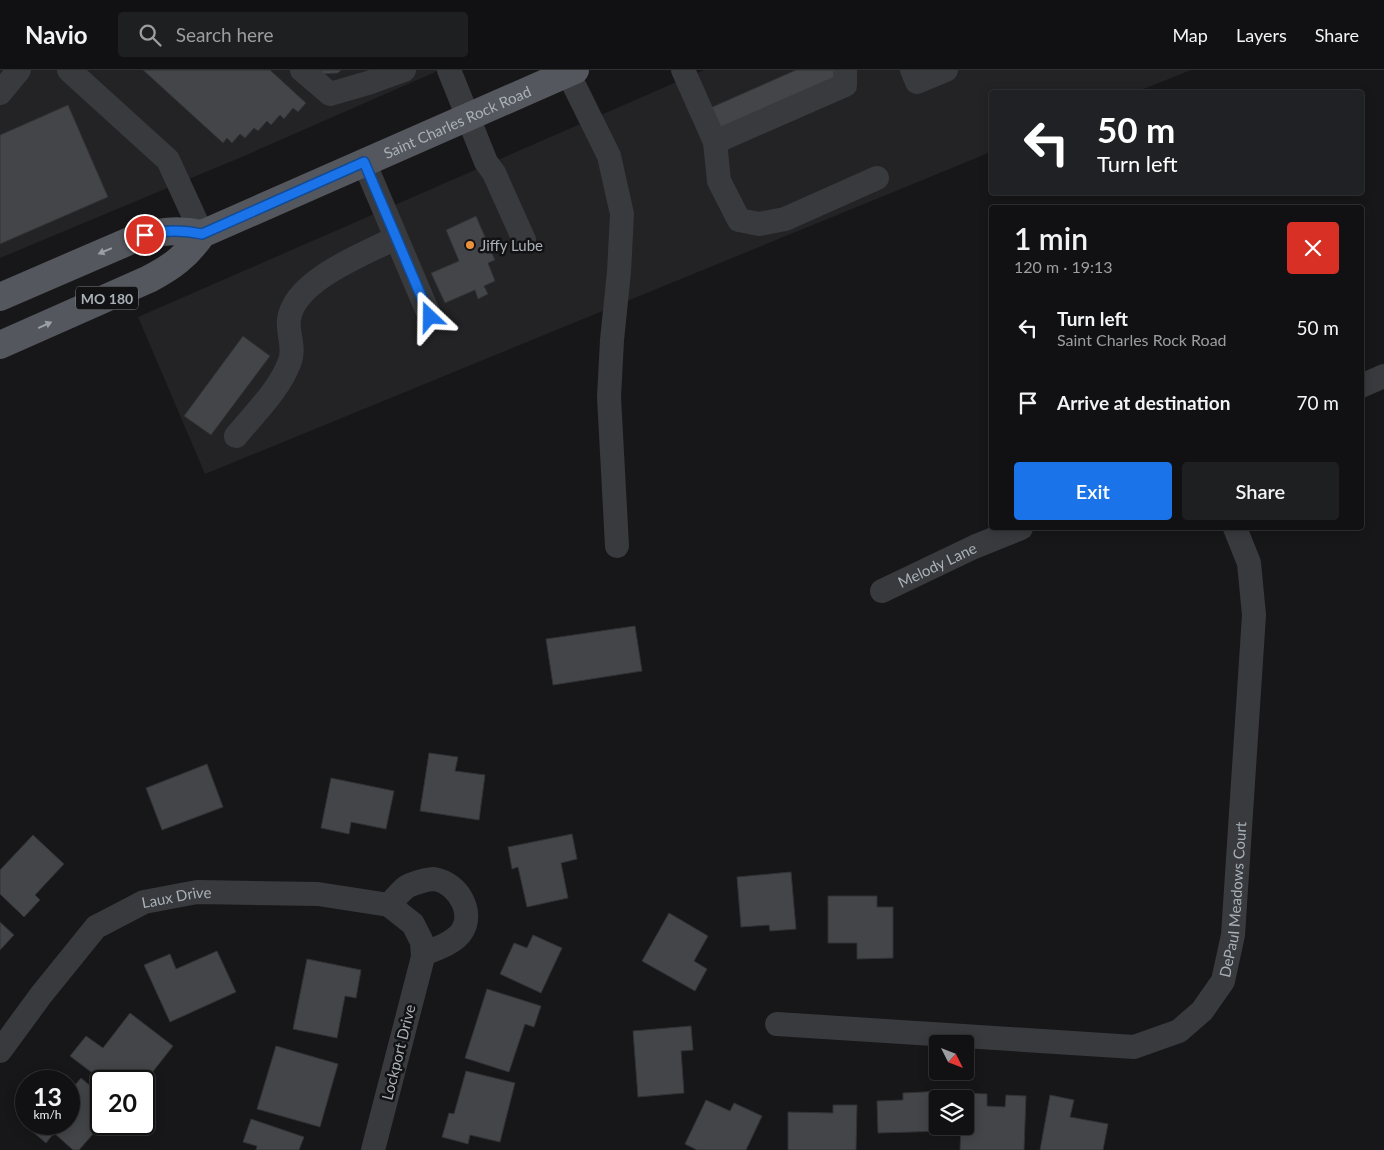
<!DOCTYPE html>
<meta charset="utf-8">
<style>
body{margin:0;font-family:Lato,sans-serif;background:#1e1f21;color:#f1f3f6;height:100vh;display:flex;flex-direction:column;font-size:19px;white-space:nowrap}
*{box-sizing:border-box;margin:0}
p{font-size:16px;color:#9c9da0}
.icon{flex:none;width:28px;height:28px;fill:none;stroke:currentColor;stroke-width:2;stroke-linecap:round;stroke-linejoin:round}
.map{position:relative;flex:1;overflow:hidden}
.drawer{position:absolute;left:989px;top:135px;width:375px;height:325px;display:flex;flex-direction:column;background:#111113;border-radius:5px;box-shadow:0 2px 12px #0003,0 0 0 1px #303133}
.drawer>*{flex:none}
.top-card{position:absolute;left:989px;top:20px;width:375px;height:105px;border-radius:5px;box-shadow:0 2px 12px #0003,0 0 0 1px #303133;background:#202124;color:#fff;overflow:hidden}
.needle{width:32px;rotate:132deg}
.buttons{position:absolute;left:929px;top:965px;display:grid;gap:10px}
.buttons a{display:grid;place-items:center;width:45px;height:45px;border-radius:5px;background:#111113;box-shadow:0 2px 12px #0003,0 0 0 1px #303133;font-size:25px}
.speed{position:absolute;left:15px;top:1000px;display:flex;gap:10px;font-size:25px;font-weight:700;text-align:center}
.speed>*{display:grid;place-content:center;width:65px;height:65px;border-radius:50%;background:#111113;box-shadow:0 2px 12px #0003,0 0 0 1px #303133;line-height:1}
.speed small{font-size:12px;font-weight:400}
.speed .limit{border:2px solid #111;border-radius:8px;background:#fff;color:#111}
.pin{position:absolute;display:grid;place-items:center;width:42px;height:42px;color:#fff;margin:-21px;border:2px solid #fff;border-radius:50%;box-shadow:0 1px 5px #0007}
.me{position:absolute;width:55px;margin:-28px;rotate:337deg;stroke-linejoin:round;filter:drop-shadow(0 0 4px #0008)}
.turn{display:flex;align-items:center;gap:18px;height:105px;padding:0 25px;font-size:22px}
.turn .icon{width:65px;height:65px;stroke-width:2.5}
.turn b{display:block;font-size:35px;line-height:42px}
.round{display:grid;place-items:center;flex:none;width:52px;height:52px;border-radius:5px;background:#1e1f21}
.overview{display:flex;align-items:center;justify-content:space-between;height:85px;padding:0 25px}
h1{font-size:30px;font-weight:600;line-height:38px}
.cta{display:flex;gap:10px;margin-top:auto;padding:10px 25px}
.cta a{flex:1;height:58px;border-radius:5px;background:#1a73e8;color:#fff;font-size:20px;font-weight:600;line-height:58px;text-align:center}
.cta a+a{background:#1e1f21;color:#f1f3f6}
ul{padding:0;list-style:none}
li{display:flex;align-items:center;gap:15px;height:75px;padding:0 25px}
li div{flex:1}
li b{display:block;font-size:19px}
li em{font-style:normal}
header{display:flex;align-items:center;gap:30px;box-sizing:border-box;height:70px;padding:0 25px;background:#111113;border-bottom:1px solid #303133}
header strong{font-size:24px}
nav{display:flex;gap:28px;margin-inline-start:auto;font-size:18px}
.search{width:350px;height:45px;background:#1e1f21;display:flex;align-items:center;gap:12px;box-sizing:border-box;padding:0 18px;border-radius:5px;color:#9c9da0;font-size:19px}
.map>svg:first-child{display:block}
</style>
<header>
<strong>Navio</strong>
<div class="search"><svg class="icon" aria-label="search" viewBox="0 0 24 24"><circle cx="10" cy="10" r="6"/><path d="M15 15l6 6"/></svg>Search here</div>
<nav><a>Map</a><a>Layers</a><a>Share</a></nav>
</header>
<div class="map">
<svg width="1384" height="1080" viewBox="0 0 1384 1080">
<rect width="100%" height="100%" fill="#171719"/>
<g fill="#232326">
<polygon points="0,0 440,0 244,86 0,188"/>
<polygon points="704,0 1191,0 1136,22 991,22 991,82 205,404 138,247"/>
</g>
<g fill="#434549" stroke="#313235">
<polygon points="143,0 270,0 306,33 298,42 293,38 284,49 280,45 271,55 267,51 258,61 254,58 245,68 240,64 232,73 227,68 223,73"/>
<polygon points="317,0 341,0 338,3 321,4"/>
<polygon points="796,0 840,0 843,7 720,61 710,38"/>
<polygon points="68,35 108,127 0,174 0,65"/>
<polygon points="476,146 495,190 488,193 495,211 484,216 488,224 478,229 475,220 445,233 431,203 459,191 446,160"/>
<polygon points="243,266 270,286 211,365 184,346"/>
<polygon points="635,556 642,601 553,615 546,569"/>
<polygon points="429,683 458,687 455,701 485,705 479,750 420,741"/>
<polygon points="207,694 223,737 162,760 146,718"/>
<polygon points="331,708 394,721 386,759 351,752 349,764 321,758"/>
<polygon points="572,764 577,789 561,793 568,828 527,837 518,797 512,799 508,777"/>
<polygon points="33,765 64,794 35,825 40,830 24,847 0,824 0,800"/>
<polygon points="791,802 796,859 770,861 769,855 741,857 737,807"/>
<polygon points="828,826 877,826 877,837 893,837 893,888 857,889 857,873 828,873"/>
<polygon points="669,843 708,866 694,891 707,899 695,921 642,891"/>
<polygon points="0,852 14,865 0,880"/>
<polygon points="533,865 562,878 541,923 500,904 514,873 527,878"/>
<polygon points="217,881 236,922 170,952 144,895 170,884 176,899"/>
<polygon points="307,889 361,900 356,928 345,926 337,968 293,959"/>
<polygon points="487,919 541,936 534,957 525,954 509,1002 465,988"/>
<polygon points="130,943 173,976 144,1013 144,1011 121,1011 106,1000 99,1008 70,986 86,966 103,978"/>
<polygon points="691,956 693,980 681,981 684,1023 638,1027 633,961"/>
<polygon points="276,976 338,994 320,1057 257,1039"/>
<polygon points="466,1001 515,1013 500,1072 470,1065 468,1074 442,1067 449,1043 454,1044"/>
<polygon points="81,1008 101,1025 101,1054 116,1054 108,1063 100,1056 79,1080 73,1080 54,1063 46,1073 21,1052 26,1046 26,1054 69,1054 69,1022"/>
<polygon points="944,1021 945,1029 938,1029 938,1056 945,1056 945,1061 878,1063 877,1031 903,1030 903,1023"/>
<polygon points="962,1023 987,1024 987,1036 1005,1037 1006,1025 1026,1026 1024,1080 960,1080 961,1056 965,1056 965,1029 962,1029"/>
<polygon points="1050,1025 1074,1030 1070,1047 1108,1054 1103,1080 1040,1080"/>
<polygon points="706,1030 730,1041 734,1033 762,1046 746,1080 697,1080 685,1074"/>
<polygon points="833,1035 857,1035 856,1080 788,1080 788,1042 833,1043"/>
<polygon points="251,1049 304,1067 299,1080 256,1080 257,1076 243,1072"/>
</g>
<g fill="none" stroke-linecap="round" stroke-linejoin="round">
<g stroke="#383a3e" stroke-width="24">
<polyline points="69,0 168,90 202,164"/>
<polyline points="302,0 330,24 368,13 404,0"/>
<polyline points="449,0 486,92 494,103 524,170"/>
<polyline points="683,0 715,72 845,15 845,0"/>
<polyline points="912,0 917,12 946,0"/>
<polyline points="568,3 609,86 622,144 619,202 612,270 609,327 617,476"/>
<polyline points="0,23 19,0"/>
<polyline points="715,72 719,111 739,150 759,154 785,149 877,108"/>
<polyline points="364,92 430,247"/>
<polyline points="1361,316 1384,306"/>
<path d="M236 366C255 343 280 319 290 291 295 277 287 263 289 249 295 210 364 184 396 168"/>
<path id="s1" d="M882 521 974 477 1021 458"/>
<path d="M389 835C395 829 401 820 408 816 414 813 428 809 434 809 460 813 478 848 457 867 448 875 434 880 423 884"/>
<path id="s2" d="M777 954 1134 977 1179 961 1202 941 1223 911 1233 865 1254 545 1249 493 1235 458"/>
<path id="s3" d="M0 981 41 925 96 857 144 832 197 822 318 824 389 835 413 854 422 872 423 887 373 1080"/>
</g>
<g stroke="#54575d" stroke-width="28">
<path d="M0 227 134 169C158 161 178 159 202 164"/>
<path id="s4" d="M0 275 149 209C172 197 187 186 202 164L575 0"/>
</g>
</g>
<defs><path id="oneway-solid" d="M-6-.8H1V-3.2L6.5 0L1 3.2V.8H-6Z" transform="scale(1.25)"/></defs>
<g fill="#989fa6">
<use href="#oneway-solid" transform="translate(105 181) rotate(157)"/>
<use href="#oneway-solid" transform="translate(45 255) rotate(-24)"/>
</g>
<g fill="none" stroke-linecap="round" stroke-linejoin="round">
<g stroke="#114b97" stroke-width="12">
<path id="route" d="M145 165C164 160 183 160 202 164L364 92 430 247"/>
</g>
<use href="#route" stroke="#1a73e8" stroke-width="9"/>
</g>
<circle fill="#ec913b" stroke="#121214" stroke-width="2" cx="470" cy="175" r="5"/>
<g text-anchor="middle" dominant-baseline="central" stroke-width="5" stroke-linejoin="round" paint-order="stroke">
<rect fill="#121214" stroke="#7c8187" stroke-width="1" x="76" y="216.5" width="62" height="23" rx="4"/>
<g font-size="14" font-weight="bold" fill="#a9b1b8">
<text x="107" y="228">MO 180</text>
</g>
<g font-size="15" fill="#a9b1b8" stroke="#121214">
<text stroke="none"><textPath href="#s4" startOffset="512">Saint Charles Rock Road</textPath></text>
<text stroke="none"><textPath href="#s1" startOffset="61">Melody Lane</textPath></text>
<text stroke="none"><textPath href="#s2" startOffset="555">DePaul Meadows Court</textPath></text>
<text stroke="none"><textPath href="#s3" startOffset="244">Laux Drive</textPath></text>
<text transform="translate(398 982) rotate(-76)">Lockport Drive</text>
</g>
<g font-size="15" fill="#a9b1b8" stroke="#121214" text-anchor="start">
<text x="480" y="175">Jiffy Lube</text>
</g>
</g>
</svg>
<div class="buttons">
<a><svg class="needle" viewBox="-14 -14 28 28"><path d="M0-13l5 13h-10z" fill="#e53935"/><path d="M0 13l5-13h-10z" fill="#9c9da0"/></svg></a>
<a><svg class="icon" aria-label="layers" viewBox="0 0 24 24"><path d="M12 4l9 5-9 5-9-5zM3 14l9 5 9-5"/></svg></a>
</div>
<div class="speed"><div>13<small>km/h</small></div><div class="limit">20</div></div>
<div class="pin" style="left:145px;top:165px;background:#d93025"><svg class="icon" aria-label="arrive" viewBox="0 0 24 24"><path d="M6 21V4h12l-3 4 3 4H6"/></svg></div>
<svg class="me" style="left:430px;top:247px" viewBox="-20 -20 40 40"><path d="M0-17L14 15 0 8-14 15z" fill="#1a73e8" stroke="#fff" stroke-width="4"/></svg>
<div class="top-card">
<div class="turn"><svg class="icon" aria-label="left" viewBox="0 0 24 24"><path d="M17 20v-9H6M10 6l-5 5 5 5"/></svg><div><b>50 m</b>Turn left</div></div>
</div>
<section class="drawer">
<div class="overview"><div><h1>1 min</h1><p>120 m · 19:13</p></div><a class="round" style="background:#d93025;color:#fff"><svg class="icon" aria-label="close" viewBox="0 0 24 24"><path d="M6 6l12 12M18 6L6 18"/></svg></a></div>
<ul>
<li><svg class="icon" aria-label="left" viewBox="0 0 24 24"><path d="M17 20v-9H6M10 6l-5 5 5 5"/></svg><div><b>Turn left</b><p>Saint Charles Rock Road</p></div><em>50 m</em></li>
<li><svg class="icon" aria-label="arrive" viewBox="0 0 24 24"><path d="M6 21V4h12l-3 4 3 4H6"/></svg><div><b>Arrive at destination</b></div><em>70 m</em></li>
</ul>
<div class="cta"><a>Exit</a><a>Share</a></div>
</section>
</div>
